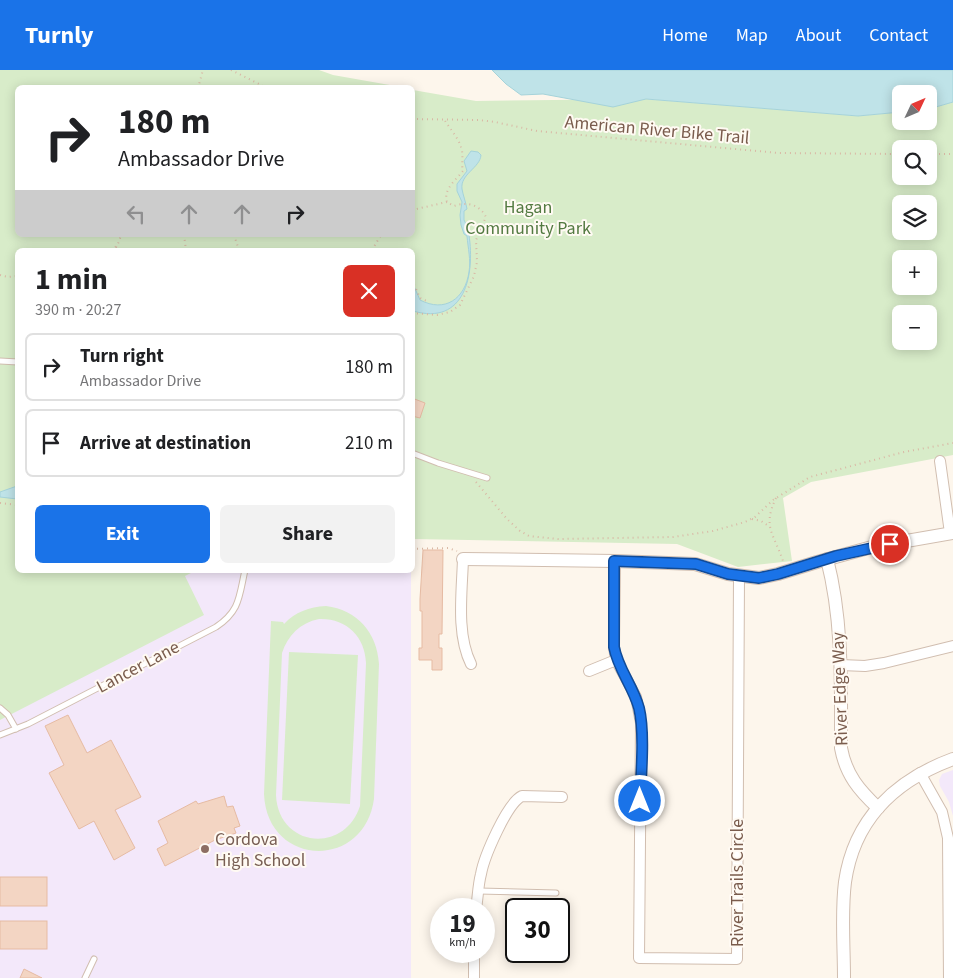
<!DOCTYPE html>
<meta charset="utf-8">
<style>
body{margin:0;font-family:"Source Sans 3",sans-serif;background:#f2f2f2;color:#202124;height:100vh;display:flex;flex-direction:column;font-size:19px;white-space:nowrap}
*{box-sizing:border-box;margin:0}
p{font-size:16px;color:#757577}
.icon{flex:none;width:28px;height:28px;fill:none;stroke:currentColor;stroke-width:2;stroke-linecap:round;stroke-linejoin:round}
.map{position:relative;flex:1;overflow:hidden}
.details{position:absolute;left:15px;top:178px;width:400px;height:325px;display:flex;flex-direction:column;background:#fff;border-radius:8px;box-shadow:0 2px 12px #0003}
.details>*{flex:none}
.top-card{position:absolute;left:15px;top:15px;width:400px;height:152px;border-radius:8px;box-shadow:0 2px 12px #0003;background:#fff;color:#202124;overflow:hidden}
.needle{width:32px;rotate:46deg}
.buttons{position:absolute;left:892px;top:15px;display:grid;gap:10px}
.buttons a{display:grid;place-items:center;width:45px;height:45px;border-radius:8px;background:#fff;box-shadow:0 2px 12px #0003;font-size:25px}
.speed{position:absolute;left:430px;top:828px;display:flex;gap:10px;font-size:25px;font-weight:700;text-align:center}
.speed>*{display:grid;place-content:center;width:65px;height:65px;border-radius:50%;background:#fff;box-shadow:0 2px 12px #0003;line-height:1}
.speed small{font-size:12px;font-weight:400}
.speed .limit{border:2px solid #111;border-radius:8px;background:#fff;color:#111}
.pin{position:absolute;display:grid;place-items:center;width:42px;height:42px;color:#fff;margin:-21px;border:2px solid #fff;border-radius:50%;box-shadow:0 1px 5px #0007}
.me{position:absolute;width:55px;margin:-28px;rotate:0deg;stroke-linejoin:round;filter:drop-shadow(0 0 4px #0008)}
.turn{display:flex;align-items:center;gap:18px;height:105px;padding:0 20px;font-size:22px}
.turn .icon{width:65px;height:65px;stroke-width:2.5}
.turn b{display:block;font-size:35px;line-height:42px}
.lanes{display:flex;align-items:center;height:48px;padding:0 20px;background:#0003;justify-content:center;gap:25px;direction:ltr}
.lanes .off{opacity:.35}
.round{display:grid;place-items:center;flex:none;width:52px;height:52px;border-radius:8px;background:#f2f2f2}
.head{display:flex;align-items:center;justify-content:space-between;height:85px;padding:0 20px}
h1{font-size:30px;font-weight:700;line-height:38px}
.primary-button{display:flex;gap:10px;margin-top:auto;padding:10px 20px}
.primary-button a{flex:1;height:58px;border-radius:8px;background:#1a73e8;color:#fff;font-size:20px;font-weight:700;line-height:58px;text-align:center}
.primary-button a+a{background:#f2f2f2;color:#202124}
ul{padding:0;list-style:none}
li{display:flex;align-items:center;gap:15px;height:68px;margin:0 10px 8px;padding:0 10px;border:2px solid #e0e0e0;border-radius:8px}
li div{flex:1}
li b{display:block;font-size:19px}
li em{font-style:normal}
header{display:flex;align-items:center;gap:30px;box-sizing:border-box;height:70px;padding:0 25px;background:#1a73e8;color:#fff}
header strong{font-size:24px}
nav{display:flex;gap:28px;margin-inline-start:auto;font-size:18px}
.map>svg:first-child{display:block}
</style>
<header>
<strong>Turnly</strong>
<nav><a>Home</a><a>Map</a><a>About</a><a>Contact</a></nav>
</header>
<div class="map">
<svg width="953" height="908" viewBox="0 0 953 908">
<rect width="100%" height="100%" fill="#fdf6ec"/>
<g fill="#f3e8fa">
<polygon points="197,500 411,501 411,908 0,908 0,650 18,640 0,598"/>
<polygon points="953,700 953,746 949,732 940,716 939,710 942,704"/>
</g>
<g fill="#d8ecc9" fill-rule="evenodd">
<path d="M0 0H319L333 5 401 17 18 18V165H412L413 20 476 31 646 29 858 46 901 42V51H929V39L953 32V385L811 412 783 428 792 491 738 497 677 474 413 469 412 180H18V500H197L185 506 204 545 0 650ZM901 79H929V106H901ZM901 134H929V161H901ZM901 189H929V216H901ZM901 244H929V271H901Z"/>
<path d="M326 536C357 540 377 562 379 594L374 729C364 801 267 797 264 724L271 551 283 552 284 554C295 542 309 537 326 536ZM319 549C346 548 365 566 366 593L360 736C344 785 278 777 276 725L282 583C288 565 300 553 319 549Z"/>
<polygon points="289,582 358,585 350,734 282,730"/>
</g>
<g fill="#bfe3e8" stroke="#a5d3da">
<polygon points="492,0 953,0 953,32 929,39 929,24 901,24 901,42 858,46 646,29 613,37 543,24 521,25 506,14"/>
<path d="M471 81 478 82 481 85C480 98 460 104 462 119 463 125 466 133 467 139L464 141V150L470 162 469 165C475 205 465 256 413 241V214L420 230C445 243 465 229 469 202 471 190 468 178 467 166L464 164 461 155 460 145 462 132 457 121V114L467 101 464 91Z"/>
<polygon points="17,416 17,429 0,427 0,422"/>
</g>
<g fill="#f3d5c3" stroke="#e6bba3">
<polygon points="412,328 425,333 420,348 412,346"/>
<polygon points="423,480 443,480 442,564 439,564 439,578 442,578 442,600 432,600 432,590 419,590 419,578 422,578 422,541 420,541 420,529"/>
<polygon points="68,645 87,683 111,670 141,727 115,740 135,778 114,790 94,751 79,759 49,703 64,695 45,656"/>
<polygon points="224,726 227,737 233,736 240,756 234,758 236,763 215,770 165,796 157,779 168,773 158,751 196,731 198,734"/>
<rect x="0" y="807" width="47" height="29"/>
<rect x="0" y="851" width="47" height="28"/>
<polygon points="24,899 42,908 20,908"/>
</g>
<g fill="none" stroke-linecap="round" stroke-linejoin="round">
<g stroke="#d1beb0" stroke-width="7">
<g id="service">
<polyline points="0,291 18,292"/>
<polyline points="412,383 438,393 487,408"/>
<polyline points="0,638 8,645 16,659"/>
<path d="M0 665 28 654 216 557C240 541 239 527 245 500"/>
<polyline points="479,821 556,823"/>
<polyline points="85,908 94,889"/>
</g>
</g>
<g stroke="#d1beb0" stroke-width="12">
<g id="minor">
<polyline points="940,391 950,463"/>
<path d="M463 489C462 522 456 564 471 594"/>
<polyline points="615,491 614,577 616,590 636,627 641,653 639,888 737,889 739,507"/>
<polyline points="841,595 865,596 884,593 953,576"/>
<polyline points="589,601 616,590"/>
<polyline points="920,703 942,742 948,768 949,908"/>
<path d="M476 839C478 827 478 815 481 804 484 787 507 733 522 726L562 727"/>
<polyline points="474,881 474,908"/>
</g>
</g>
<g stroke="#d1beb0" stroke-width="14">
<g id="tertiary">
<polyline points="463,489 615,491 695,494 728,504 759,508 778,504 817,492 872,477 953,463"/>
<path d="M827 489C843 551 841 614 841 678 846 705 859 720 878 738"/>
<path d="M844 908C844 876 841 843 845 812 854 749 896 710 953 689"/>
</g>
</g>
<g stroke="#d9b8a5" stroke-width="2" stroke-dasharray="1 4" stroke-linecap="butt">
<polyline points="231,0 267,18"/>
<polyline points="198,18 203,0"/>
<polyline points="412,49 479,50 495,52 537,61 779,83 901,84"/>
<polyline points="929,84 953,84"/>
<polyline points="412,140 447,132"/>
<polyline points="184,165 186,180"/>
<polyline points="234,165 239,180"/>
<polyline points="116,177 121,180"/>
<path d="M111 180C118 176 119 172 121 165"/>
<polyline points="372,180 381,165"/>
<polyline points="0,205 8,207 18,206"/>
<polyline points="412,210 420,228 427,231"/>
<path d="M412 243 437 245 450 242 460 235 474 206 477 192 476 170 486 147C480 135 467 131 454 136L447 132C443 119 456 110 463 101 461 93 464 85 461 77 458 67 449 58 444 49"/>
<polyline points="476,412 507,449 520,461 529,466 558,469 673,467 713,461 745,452 755,447 773,430 810,407 904,382 953,373"/>
<path d="M776 428C762 457 774 464 783 491"/>
<polyline points="0,433 18,435"/>
<polyline points="752,449 761,451 770,457"/>
<polyline points="412,479 448,478 457,481"/>
</g>
<use href="#service" stroke="#fff" stroke-width="5"/>
<use href="#minor" stroke="#fff" stroke-width="10"/>
<use href="#tertiary" stroke="#fff" stroke-width="12"/>
</g>
<g fill="none" stroke-linecap="round" stroke-linejoin="round">
<g stroke="#114b97" stroke-width="12">
<path id="route" d="M640 731C641 705 645 663 639 638 633 616 618 599 614 577V491L696 494 728 504 759 508 778 504 836 486 890 474"/>
</g>
<use href="#route" stroke="#1a73e8" stroke-width="9"/>
</g>
<circle fill="#8d6e63" stroke="#fffaf3" stroke-width="2" cx="205" cy="779" r="5"/>
<g text-anchor="middle" dominant-baseline="central" stroke-width="4" stroke-linejoin="round" paint-order="stroke">
<g font-size="18" fill="#7a5c4d" stroke="#fffaf3">
<text transform="translate(657 60) rotate(5)">American River Bike Trail</text>
<text transform="translate(138 597) rotate(-28)">Lancer Lane</text>
<text transform="translate(840 619) rotate(-92)">River Edge Way</text>
<text transform="translate(737 813) rotate(-90)">River Trails Circle</text>
</g>
<g font-size="18" fill="#537a41" stroke="#fffaf3">
<text x="528" y="137">Hagan<tspan x="528" dy="21">Community Park</tspan></text>
</g>
<g font-size="18" fill="#785e54" stroke="#fffaf3" text-anchor="start">
<text x="215" y="769">Cordova<tspan x="215" dy="21">High School</tspan></text>
</g>
</g>
</svg>
<div class="buttons">
<a><svg class="needle" viewBox="-14 -14 28 28"><path d="M0-13l5 13h-10z" fill="#e53935"/><path d="M0 13l5-13h-10z" fill="#757577"/></svg></a>
<a><svg class="icon" aria-label="search" viewBox="0 0 24 24"><circle cx="10" cy="10" r="6"/><path d="M15 15l6 6"/></svg></a>
<a><svg class="icon" aria-label="layers" viewBox="0 0 24 24"><path d="M12 4l9 5-9 5-9-5zM3 14l9 5 9-5"/></svg></a>
<a>+</a>
<a>−</a>
</div>
<div class="speed"><div>19<small>km/h</small></div><div class="limit">30</div></div>
<div class="pin" style="left:890px;top:474px;background:#d93025"><svg class="icon" aria-label="arrive" viewBox="0 0 24 24"><path d="M6 21V4h12l-3 4 3 4H6"/></svg></div>
<svg class="me" style="left:640px;top:731px" viewBox="-20 -20 40 40"><circle r="17" fill="#1a73e8" stroke="#fff" stroke-width="3"/><path d="M0-11L8 9 0 5-8 9z" fill="#fff"/></svg>
<div class="top-card">
<div class="turn"><svg class="icon" aria-label="right" viewBox="0 0 24 24"><path d="M7 20v-9h11M14 6l5 5-5 5"/></svg><div><b>180 m</b>Ambassador Drive</div></div>
<div class="lanes"><svg class="icon off" aria-label="left" viewBox="0 0 24 24"><path d="M17 20v-9H6M10 6l-5 5 5 5"/></svg><svg class="icon off" aria-label="ahead" viewBox="0 0 24 24"><path d="M12 20V5M6 11l6-6 6 6"/></svg><svg class="icon off" aria-label="ahead" viewBox="0 0 24 24"><path d="M12 20V5M6 11l6-6 6 6"/></svg><svg class="icon" aria-label="right" viewBox="0 0 24 24"><path d="M7 20v-9h11M14 6l5 5-5 5"/></svg></div>
</div>
<section class="details">
<div class="head"><div><h1>1 min</h1><p>390 m · 20:27</p></div><a class="round" style="background:#d93025;color:#fff"><svg class="icon" aria-label="close" viewBox="0 0 24 24"><path d="M6 6l12 12M18 6L6 18"/></svg></a></div>
<ul>
<li><svg class="icon" aria-label="right" viewBox="0 0 24 24"><path d="M7 20v-9h11M14 6l5 5-5 5"/></svg><div><b>Turn right</b><p>Ambassador Drive</p></div><em>180 m</em></li>
<li><svg class="icon" aria-label="arrive" viewBox="0 0 24 24"><path d="M6 21V4h12l-3 4 3 4H6"/></svg><div><b>Arrive at destination</b></div><em>210 m</em></li>
</ul>
<div class="primary-button"><a>Exit</a><a>Share</a></div>
</section>
</div>
